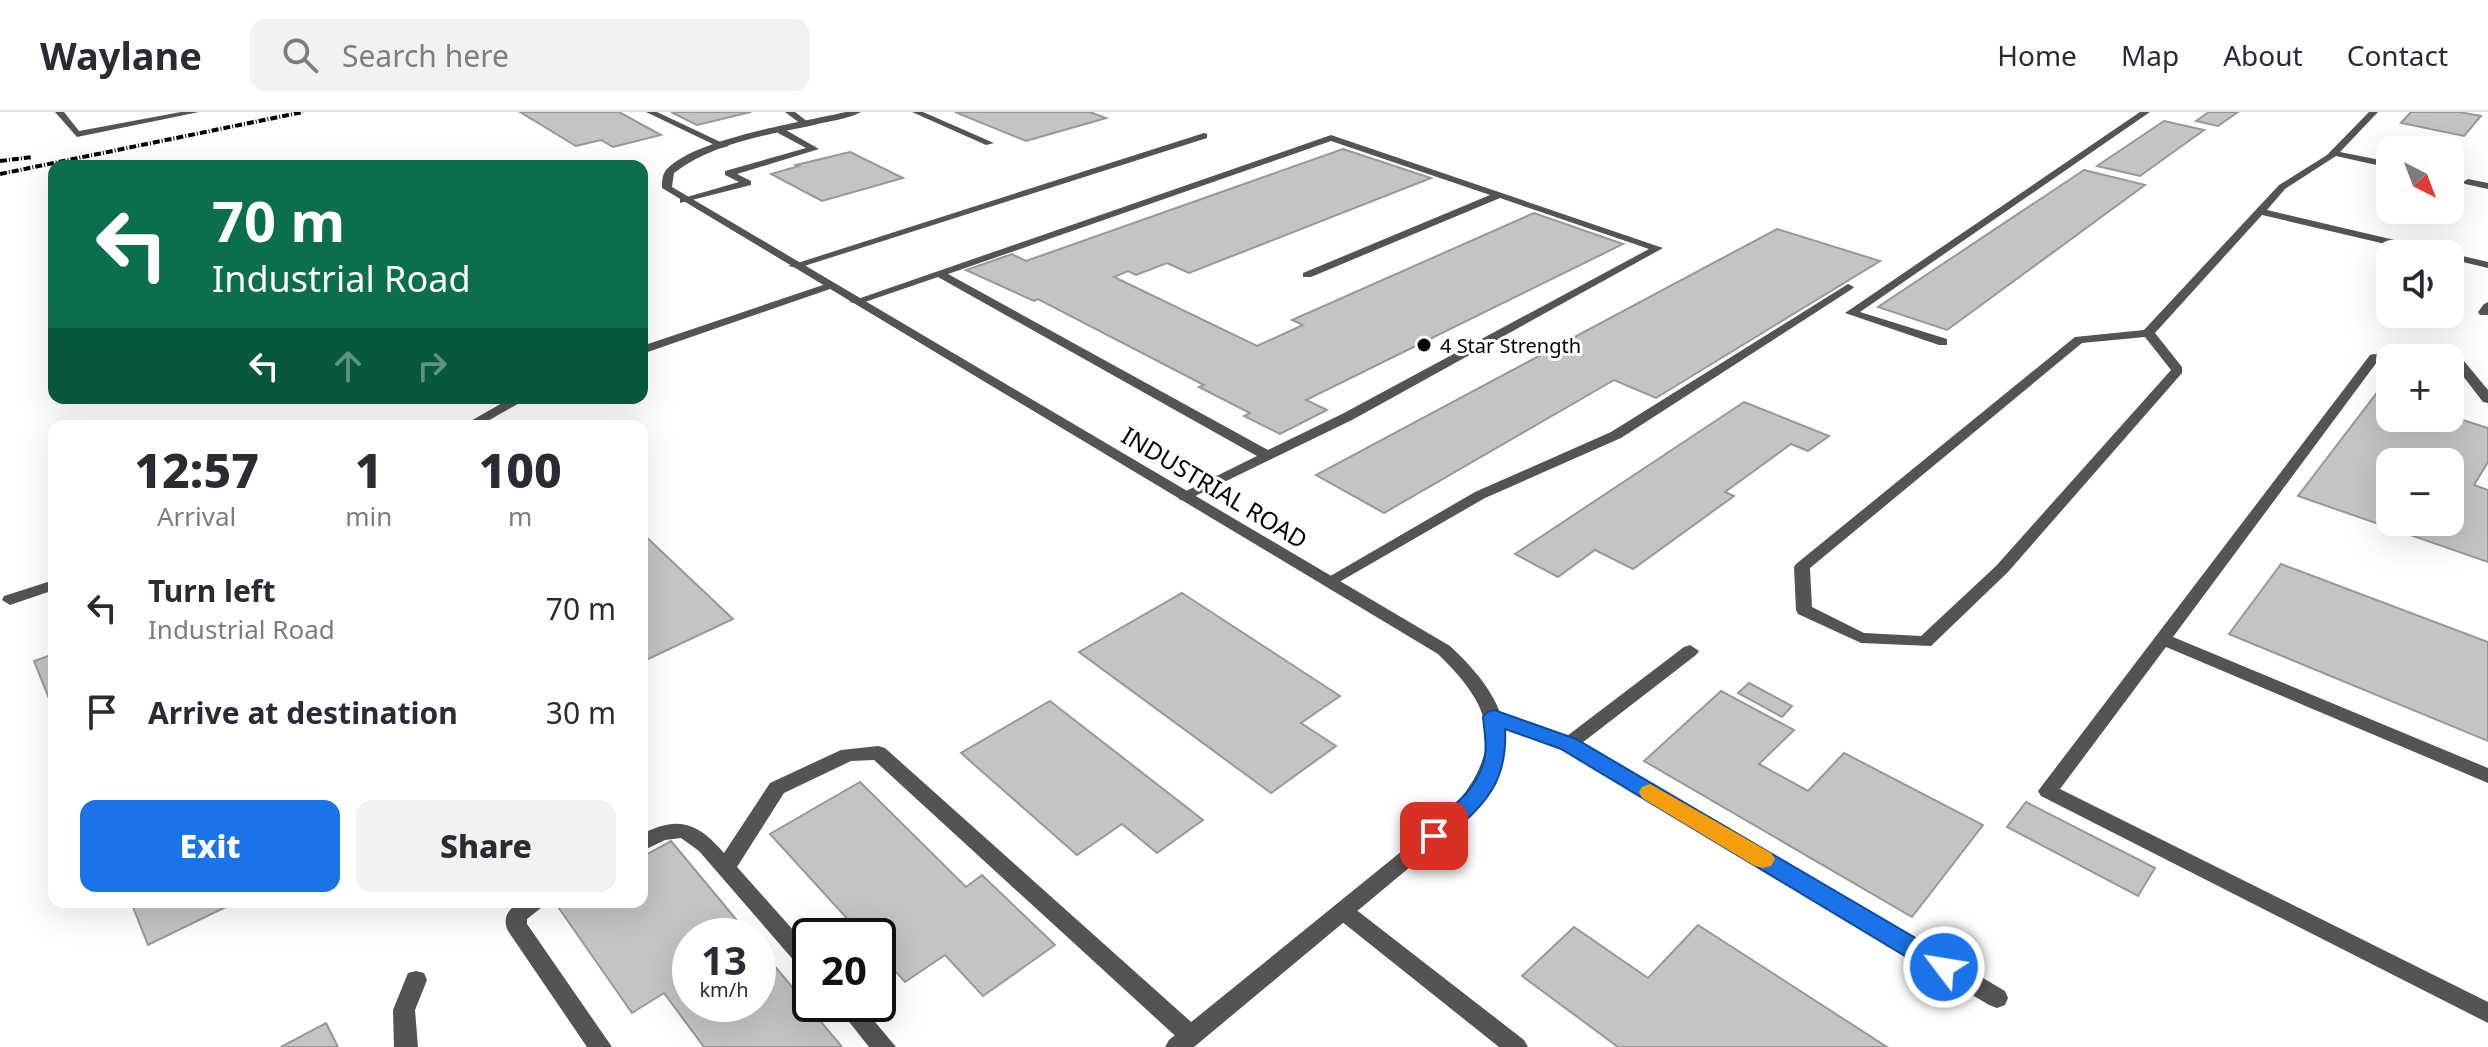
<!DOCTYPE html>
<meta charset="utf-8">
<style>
body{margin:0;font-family:"Noto Sans",sans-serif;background:#f2f2f3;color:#2b2b33;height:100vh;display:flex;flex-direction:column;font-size:30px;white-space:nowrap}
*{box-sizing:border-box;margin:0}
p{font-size:26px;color:#7c7c81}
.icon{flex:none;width:44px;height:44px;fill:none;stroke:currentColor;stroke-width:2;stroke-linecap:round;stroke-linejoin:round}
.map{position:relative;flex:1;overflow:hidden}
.side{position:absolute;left:48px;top:308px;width:600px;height:488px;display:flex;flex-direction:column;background:#fff;border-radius:16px;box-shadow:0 8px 32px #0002}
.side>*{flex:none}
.banner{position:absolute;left:48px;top:48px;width:600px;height:244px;border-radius:16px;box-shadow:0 8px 32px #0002;background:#0b6e4f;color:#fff;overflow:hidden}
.needle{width:52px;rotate:138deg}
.buttons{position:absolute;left:2376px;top:24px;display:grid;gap:16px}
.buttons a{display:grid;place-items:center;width:88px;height:88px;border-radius:16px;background:#fff;box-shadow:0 8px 32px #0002;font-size:40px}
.speed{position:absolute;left:672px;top:806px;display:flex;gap:16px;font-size:40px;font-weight:700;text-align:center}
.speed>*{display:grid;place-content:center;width:104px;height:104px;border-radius:50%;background:#fff;box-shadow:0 8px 32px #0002;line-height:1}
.speed small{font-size:20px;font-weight:400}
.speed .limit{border:4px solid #111;border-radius:12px;background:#fff;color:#111}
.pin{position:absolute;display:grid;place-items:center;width:68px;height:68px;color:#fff;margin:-34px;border-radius:16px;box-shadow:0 4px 12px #0006}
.me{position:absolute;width:88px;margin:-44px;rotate:301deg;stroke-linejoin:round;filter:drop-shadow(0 0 6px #0008)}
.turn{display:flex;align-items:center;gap:28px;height:168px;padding:0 32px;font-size:36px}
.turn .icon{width:104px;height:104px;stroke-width:2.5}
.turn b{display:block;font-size:56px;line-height:68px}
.lanes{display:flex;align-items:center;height:76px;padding:0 32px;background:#0003;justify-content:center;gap:40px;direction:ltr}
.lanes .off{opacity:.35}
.eta{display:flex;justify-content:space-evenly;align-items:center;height:136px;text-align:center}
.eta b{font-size:48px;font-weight:800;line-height:56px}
.cta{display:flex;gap:16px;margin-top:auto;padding:16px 32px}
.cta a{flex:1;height:92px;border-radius:16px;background:#1a73e8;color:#fff;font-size:32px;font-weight:800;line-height:92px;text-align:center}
.cta a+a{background:#f2f2f3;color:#2b2b33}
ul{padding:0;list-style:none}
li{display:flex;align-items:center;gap:24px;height:104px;padding:0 32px}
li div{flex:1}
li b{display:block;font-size:30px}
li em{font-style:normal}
header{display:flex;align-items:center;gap:48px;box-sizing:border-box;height:112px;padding:0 40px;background:#fff;border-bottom:2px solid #e1e1e2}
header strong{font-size:38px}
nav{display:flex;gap:44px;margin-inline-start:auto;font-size:28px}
.search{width:560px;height:72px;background:#f2f2f3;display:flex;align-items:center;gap:20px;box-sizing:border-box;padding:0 28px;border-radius:16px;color:#7c7c81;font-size:30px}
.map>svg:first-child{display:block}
</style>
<header>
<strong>Waylane</strong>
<div class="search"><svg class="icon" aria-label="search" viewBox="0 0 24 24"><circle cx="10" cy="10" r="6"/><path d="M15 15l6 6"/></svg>Search here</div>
<nav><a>Home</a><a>Map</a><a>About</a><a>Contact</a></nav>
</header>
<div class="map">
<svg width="2488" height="935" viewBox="0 0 2488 935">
<rect width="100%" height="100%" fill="#fff"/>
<g fill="#c4c4c4" stroke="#989898" stroke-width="2" fill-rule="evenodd">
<polygon points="520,0 619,0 661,23 613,35 601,28 576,34"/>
<polygon points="671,0 751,0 697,13"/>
<polygon points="955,0 1090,0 1106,6 1026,29"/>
<polygon points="2209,0 2238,0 2218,14 2196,9"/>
<polygon points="2411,0 2459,0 2481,4 2464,24 2401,11"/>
<polygon points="2164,9 2204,18 2140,64 2097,54"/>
<polygon points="1343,37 1431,66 1189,161 1167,151 1136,163 1128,159 1114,165 1257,234 1303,213 1292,208 1534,101 1623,132 1306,288 1327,298 1280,322 1244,304 1250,301 1199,275 1204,273 1038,187 1034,189 966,158 1012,142 1026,149"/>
<polygon points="850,40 903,66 822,89 771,62 799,54 796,53"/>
<polygon points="2084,58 2145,73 1947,218 1878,195"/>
<polygon points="1777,117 1880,149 1656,286 1614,268 1384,401 1316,363"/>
<path d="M2376 282 2390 286V306L2450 304 2488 316V350L2474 373 2488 378V450L2298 384ZM2390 350H2450V410H2390Z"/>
<polygon points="1744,290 1829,324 1808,339 1791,332 1725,380 1734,384 1633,457 1595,438 1558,465 1515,442"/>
<polygon points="642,421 733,507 642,550"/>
<polygon points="2281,452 2488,530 2488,629 2229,522"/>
<polygon points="1182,481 1340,584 1301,611 1336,634 1271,681 1079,540"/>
<polygon points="54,542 54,599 34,549"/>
<polygon points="1749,571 1792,594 1782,605 1738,581"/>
<polygon points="1721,579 1794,618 1759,652 1808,679 1844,641 1983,713 1912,805 1644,649"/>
<polygon points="1050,589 1203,708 1157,741 1122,712 1077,743 961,641"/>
<polygon points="860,670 966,775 982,763 1055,833 983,884 945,843 905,870 878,840 878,824 863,824 770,722"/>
<polygon points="2026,690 2155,756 2138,784 2007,715"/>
<polygon points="671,729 750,824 690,824 690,892 758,892 758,834 842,935 704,935 664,881 632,901 556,792 642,790 642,745"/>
<polygon points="131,790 236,790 148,833"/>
<polygon points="1698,813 1887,935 1618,935 1522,864 1574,815 1648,866"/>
<polygon points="326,911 338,935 281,935"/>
</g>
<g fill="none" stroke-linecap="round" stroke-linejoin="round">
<g fill="#545454" fill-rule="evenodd">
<polygon points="55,0 64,0 79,19 181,0 199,0 77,25"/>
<polygon points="646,0 657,0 729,34 721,36"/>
<polygon points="785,0 795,0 812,13 805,15"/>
<polygon points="912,0 923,0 994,31 986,33"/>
<polygon points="2140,0 2150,0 1860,200 1947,227 1947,233 1939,233 1845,201"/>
<path d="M2369 0H2378L2340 40 2390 50V56L2336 44 2285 77 2267 98 2488 150V156L2450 147V142H2428L2262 103 2155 221 2182 255V261L2008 460 1931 534 1861 531 1798 502 1796 498 1794 455 1796 452 2075 225 2144 218 2279 73 2327 43ZM2145 225 2171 258 1996 454 1921 524 1864 521 1812 495 1810 456 2082 231Z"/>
<polygon points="778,17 784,17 819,37 737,62 751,69 751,73 680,91 680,87 739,70 725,63 725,59 806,36 778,21"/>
<polygon points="1204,21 1207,22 1207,26 798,156 788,154"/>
<path d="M1331 23 1663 136 1352 308 1185 389 1180 388 1178 385 1180 382 1257 344 938 165 859 192 849 190ZM1331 29 1490 83 1303 161V165H1311L1500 86 1649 137 1342 302 1268 338 948 162Z"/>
<polygon points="2468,67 2488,71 2488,77 2465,72 2463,70"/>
<polygon points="829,171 835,174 833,176 642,242 642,234"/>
<polygon points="1848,172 1854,175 1852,177 1621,326 1485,386 1334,473 1328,475 1320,470 1475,380 1611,320"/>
<polygon points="2488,190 2488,203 2480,203 2478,200 2484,192"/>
<polygon points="2374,242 2396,246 2390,246 2390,251 2377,250 2173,525 2488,656 2488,671 2166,535 2060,677 2488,890 2488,911 2041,684 2038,679 2370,243"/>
<polygon points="2450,247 2464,249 2488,278 2488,291 2483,290 2456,255 2450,255"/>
<polygon points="511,286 528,286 479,314 462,314"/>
<polygon points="54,468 54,478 10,493 2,488 4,484"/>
<polygon points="1690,533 1699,539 1696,543 1582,631 2005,879 2008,886 2005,893 1997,896 1989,893 1562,637 1488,609 1485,605 1488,601 1494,599 1567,624 1684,535"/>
<path d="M878 634 885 636 1199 917 1203 924 1199 931 1191 934 1183 931 874 648 851 649 784 681 737 755 810 837V861L802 858 699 739 681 726 665 728 642 739V722C679 703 698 711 724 741L770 671 841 638Z"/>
<path d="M519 790H545L541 796 527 807V812L612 935H587L508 819C502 806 508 798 519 790Z"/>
<polygon points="1343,791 1350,793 1524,928 1528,935 1499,935 1336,805 1332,799 1336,793"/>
<polygon points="416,859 424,861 427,868 415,898 418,935 394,935 393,898 408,861"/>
<polygon points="835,892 860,892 896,935 869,935"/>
</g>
<path fill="#545454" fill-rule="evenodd" d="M846 0H861C848 7 829 9 814 13 767 23 713 31 674 61L672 75 1450 534C1516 596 1523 639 1464 710L1194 935H1165L1169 928 1450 700C1504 637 1496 598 1438 542L662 76C662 69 662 64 666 58 695 26 803 10 846 0Z"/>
<g stroke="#000" stroke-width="4" stroke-dasharray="7 2 1 2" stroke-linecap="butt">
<polyline points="0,49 32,45"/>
<polyline points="0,62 303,0"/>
</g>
</g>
<path fill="#1a73e8" stroke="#114b97" stroke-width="2" d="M1494 598 1576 627 1953 848 1957 855 1953 862 1944 865 1935 862 1561 637 1505 617C1508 674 1482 694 1442 730L1434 733 1426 730 1423 724 1426 718C1449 698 1480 676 1485 644 1487 631 1484 617 1483 605L1487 600Z"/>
<polygon fill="#f59e0b" points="1650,672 1771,741 1775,747 1771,754 1763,756 1755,754 1642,686 1639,680 1642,675"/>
<circle fill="#000" stroke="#fff" stroke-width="3" cx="1424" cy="233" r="8"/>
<g text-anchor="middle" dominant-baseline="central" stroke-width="6" stroke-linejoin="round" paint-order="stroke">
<g font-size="20" fill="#000" stroke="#fff" text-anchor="start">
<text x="1440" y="233">4 Star Strength</text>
</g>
<g font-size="24" fill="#000" stroke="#fff">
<text transform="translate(1215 375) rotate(31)">INDUSTRIAL ROAD</text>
</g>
</g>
</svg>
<div class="buttons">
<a><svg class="needle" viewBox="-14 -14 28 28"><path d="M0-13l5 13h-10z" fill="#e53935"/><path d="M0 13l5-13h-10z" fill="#7c7c81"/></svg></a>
<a><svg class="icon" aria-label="sound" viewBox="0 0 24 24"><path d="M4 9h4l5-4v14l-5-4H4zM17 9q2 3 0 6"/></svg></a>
<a>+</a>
<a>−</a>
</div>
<div class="speed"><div>13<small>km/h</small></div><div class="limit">20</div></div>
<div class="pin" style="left:1434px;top:724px;background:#d93025"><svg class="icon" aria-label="arrive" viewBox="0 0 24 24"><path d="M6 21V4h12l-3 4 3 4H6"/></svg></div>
<svg class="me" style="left:1944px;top:855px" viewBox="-20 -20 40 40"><circle r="17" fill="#1a73e8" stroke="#fff" stroke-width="3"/><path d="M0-11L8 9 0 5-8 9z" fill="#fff"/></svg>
<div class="banner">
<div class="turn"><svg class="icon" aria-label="left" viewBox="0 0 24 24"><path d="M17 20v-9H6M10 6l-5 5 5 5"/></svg><div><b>70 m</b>Industrial Road</div></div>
<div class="lanes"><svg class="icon" aria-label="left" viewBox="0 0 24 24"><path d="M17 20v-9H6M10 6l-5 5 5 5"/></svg><svg class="icon off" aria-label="ahead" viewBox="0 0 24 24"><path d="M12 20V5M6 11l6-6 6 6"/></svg><svg class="icon off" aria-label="right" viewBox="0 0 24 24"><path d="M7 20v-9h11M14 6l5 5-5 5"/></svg></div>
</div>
<section class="side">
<div class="eta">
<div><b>12:57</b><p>Arrival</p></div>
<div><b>1</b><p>min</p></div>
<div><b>100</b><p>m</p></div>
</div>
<ul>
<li><svg class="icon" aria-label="left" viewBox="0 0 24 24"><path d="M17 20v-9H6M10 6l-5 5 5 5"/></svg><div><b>Turn left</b><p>Industrial Road</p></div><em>70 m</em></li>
<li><svg class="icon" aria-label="arrive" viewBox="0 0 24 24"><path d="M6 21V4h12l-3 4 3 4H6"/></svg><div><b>Arrive at destination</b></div><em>30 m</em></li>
</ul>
<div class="cta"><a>Exit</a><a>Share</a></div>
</section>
</div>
